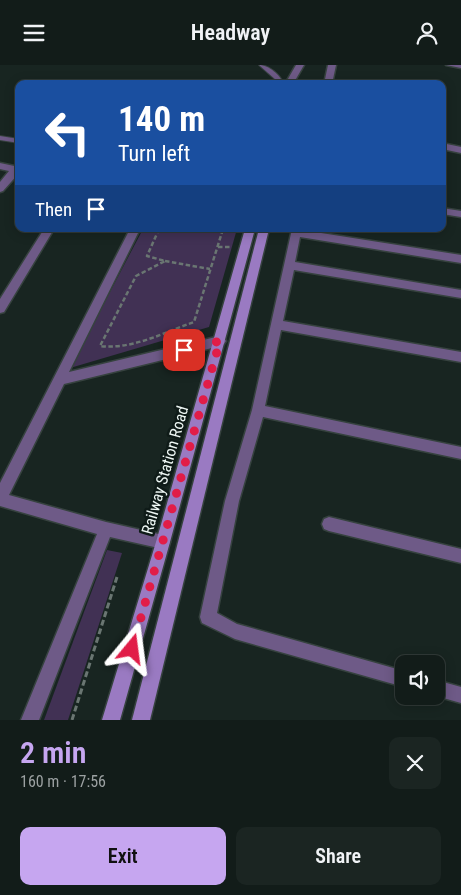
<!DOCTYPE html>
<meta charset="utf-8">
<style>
body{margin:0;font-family:"Roboto Condensed",sans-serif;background:#1b2522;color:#f1f3f6;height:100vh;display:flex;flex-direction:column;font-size:19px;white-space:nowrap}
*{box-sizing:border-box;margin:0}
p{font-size:16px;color:#9ca1a2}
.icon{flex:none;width:28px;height:28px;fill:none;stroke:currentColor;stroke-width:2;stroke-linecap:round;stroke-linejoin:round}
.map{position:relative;height:655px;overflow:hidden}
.side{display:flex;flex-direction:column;background:#121c19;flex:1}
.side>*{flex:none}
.top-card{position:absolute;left:15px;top:15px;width:431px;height:152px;border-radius:10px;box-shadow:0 2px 12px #0003,0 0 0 1px #313a38;background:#1a4fa0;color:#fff;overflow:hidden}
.tools{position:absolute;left:395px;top:590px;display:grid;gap:10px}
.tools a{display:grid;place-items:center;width:50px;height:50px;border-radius:10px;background:#121c19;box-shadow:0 2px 12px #0003,0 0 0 1px #313a38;font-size:25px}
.pin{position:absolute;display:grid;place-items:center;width:42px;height:42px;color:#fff;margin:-21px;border-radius:10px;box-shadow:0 2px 8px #0006}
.me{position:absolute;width:55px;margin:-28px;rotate:16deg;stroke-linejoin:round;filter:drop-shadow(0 0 4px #0008)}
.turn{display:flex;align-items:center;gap:18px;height:105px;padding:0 20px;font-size:22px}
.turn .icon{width:65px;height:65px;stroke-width:2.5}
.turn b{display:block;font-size:35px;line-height:42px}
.then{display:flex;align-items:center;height:48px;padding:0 20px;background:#0003;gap:10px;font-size:19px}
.round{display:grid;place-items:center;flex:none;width:52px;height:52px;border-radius:10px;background:#1b2522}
.summary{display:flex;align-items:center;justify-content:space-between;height:85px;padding:0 20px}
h1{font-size:30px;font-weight:600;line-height:38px;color:#c6a6f0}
.button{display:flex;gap:10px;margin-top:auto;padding:10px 20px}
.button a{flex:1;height:58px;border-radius:10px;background:#c6a6f0;color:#111;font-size:20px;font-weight:600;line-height:58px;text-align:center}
.button a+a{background:#1b2522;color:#f1f3f6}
header{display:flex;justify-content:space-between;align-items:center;height:65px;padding:0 20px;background:#121c19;font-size:22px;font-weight:600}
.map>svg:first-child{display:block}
</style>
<header><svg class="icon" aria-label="menu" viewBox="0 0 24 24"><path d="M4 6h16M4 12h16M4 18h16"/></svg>Headway<svg class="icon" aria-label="person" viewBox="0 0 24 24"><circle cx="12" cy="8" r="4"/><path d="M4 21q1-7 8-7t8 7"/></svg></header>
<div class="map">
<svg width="461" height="655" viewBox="0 0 461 655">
<rect width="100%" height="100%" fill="#182521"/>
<g fill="#413154">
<polygon points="143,164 237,164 209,262 70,303"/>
<polygon points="107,485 122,488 68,655 44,655"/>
</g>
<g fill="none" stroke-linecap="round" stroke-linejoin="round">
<g stroke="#36423f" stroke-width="2">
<g id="lane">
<path d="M259 0C269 0 280 10 284 19H278L276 15Z"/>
<polygon points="0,71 19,74 19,78 0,75"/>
</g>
</g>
<g stroke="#36423f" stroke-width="3">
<g id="street">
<polygon points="296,0 304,0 293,19 285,19"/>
<polygon points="328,0 336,0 332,19 324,19"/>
<polygon points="446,0 461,0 461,3"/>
<polygon points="442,78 461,82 461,88 442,84"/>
<polygon points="0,98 19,102 19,108 3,126 0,127 0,117 9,106 0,104"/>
<polygon points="442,143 461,146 461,152 442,149"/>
<polygon points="44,164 54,164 4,247 0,248 0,234"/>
<polygon points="130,164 140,164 69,307 220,271 224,273 226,276 224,279 220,281 64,319 9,430 106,457 163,470 168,472 170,477 168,482 163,484 110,472 39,655 21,655 97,469 0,441 0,418"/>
<polygon points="292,164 302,164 302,165 461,190 461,198 300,172 295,197 461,225 461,233 294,205 283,256 461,287 461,297 281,265 265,341 461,382 461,394 263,352 239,436 217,548 237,559 404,606 404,622 235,574 202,558 200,552 225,436 252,345"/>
<polygon points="329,452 461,484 461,498 329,466 324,464 322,459 324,454"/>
<polygon points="436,615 461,622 461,638 436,631"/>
</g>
</g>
<g stroke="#36423f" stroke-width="3">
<g id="secondary">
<polygon points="245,164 255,164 170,477 120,655 102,655 156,477"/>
<polygon points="259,164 269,164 150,655 132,655"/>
</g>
</g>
<g stroke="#6a7672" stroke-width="2.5" stroke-dasharray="4.5 2.5" stroke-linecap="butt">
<path d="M159 164 147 191 165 196 136 211 100 281C132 285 165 267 194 257L223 164"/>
<polyline points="218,182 232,182"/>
<polyline points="165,196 210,204"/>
</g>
<polyline stroke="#6a7672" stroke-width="3" stroke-dasharray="6 3" stroke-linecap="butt" points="72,655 117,512"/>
<use href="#lane" fill="#6e5a87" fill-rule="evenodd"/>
<use href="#street" fill="#6e5a87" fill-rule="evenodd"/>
<use href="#secondary" fill="#9a7ac2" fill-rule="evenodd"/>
</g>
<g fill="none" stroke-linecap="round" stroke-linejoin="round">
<polyline stroke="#e11d48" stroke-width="9" stroke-dasharray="0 16.2" points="132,584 220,276 184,285"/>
</g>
<g text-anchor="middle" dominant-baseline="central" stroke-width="5" stroke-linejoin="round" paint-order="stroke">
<g font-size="16" fill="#eef7f4" stroke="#0f1b18">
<text transform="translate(165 405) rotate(-74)">Railway Station Road</text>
</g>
</g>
</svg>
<div class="tools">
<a><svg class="icon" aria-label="sound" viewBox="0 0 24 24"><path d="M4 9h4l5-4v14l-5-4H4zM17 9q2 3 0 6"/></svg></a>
</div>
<div class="pin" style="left:184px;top:285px;background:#d93025"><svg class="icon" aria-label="arrive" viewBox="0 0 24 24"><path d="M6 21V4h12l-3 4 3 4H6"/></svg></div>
<svg class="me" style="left:132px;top:584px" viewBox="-20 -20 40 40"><path d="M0-17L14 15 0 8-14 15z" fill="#e11d48" stroke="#fff" stroke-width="4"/></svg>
<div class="top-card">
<div class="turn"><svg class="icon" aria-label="left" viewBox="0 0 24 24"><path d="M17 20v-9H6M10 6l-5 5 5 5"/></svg><div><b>140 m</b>Turn left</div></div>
<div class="then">Then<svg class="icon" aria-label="arrive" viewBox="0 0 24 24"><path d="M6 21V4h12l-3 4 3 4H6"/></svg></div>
</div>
</div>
<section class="side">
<div class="summary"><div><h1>2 min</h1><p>160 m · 17:56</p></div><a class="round"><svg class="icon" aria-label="close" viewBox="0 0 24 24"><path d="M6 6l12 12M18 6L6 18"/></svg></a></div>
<div class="button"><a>Exit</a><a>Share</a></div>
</section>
